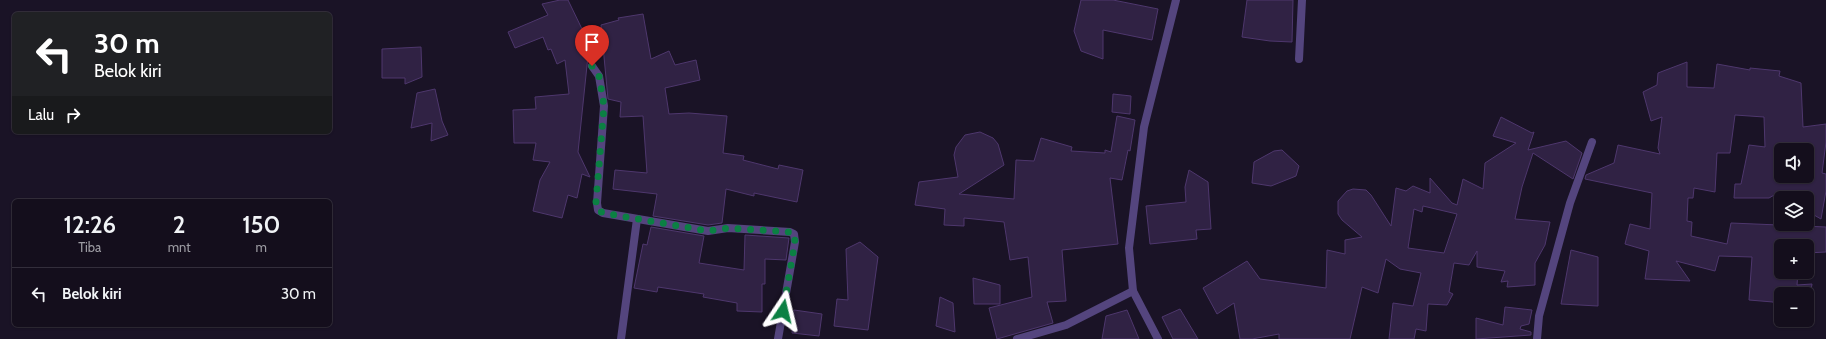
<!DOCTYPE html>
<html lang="id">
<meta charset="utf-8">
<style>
body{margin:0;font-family:Cabin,sans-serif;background:#211c29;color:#f1f3f6;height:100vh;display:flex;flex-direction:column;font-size:15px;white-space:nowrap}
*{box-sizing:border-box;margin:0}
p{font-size:13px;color:#9d9ca3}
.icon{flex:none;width:22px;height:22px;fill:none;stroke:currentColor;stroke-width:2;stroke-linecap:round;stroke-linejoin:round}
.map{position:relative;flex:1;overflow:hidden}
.panel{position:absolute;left:12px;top:199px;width:320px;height:128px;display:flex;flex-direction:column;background:#140e1c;border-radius:6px;box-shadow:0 1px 3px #0004,0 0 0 1px #332e3b}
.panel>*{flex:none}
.guide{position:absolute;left:12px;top:12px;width:320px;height:122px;border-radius:6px;box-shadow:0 1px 3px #0004,0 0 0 1px #332e3b;background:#202124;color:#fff;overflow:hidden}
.buttons{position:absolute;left:1774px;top:143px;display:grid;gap:8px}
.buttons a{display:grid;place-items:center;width:40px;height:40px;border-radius:6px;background:#140e1c;box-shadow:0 1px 3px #0004,0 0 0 1px #332e3b;font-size:20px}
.pin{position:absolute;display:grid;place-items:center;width:34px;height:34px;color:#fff;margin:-41px -17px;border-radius:50% 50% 50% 0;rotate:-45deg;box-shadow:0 0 4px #0007}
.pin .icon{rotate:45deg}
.me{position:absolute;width:44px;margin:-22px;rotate:10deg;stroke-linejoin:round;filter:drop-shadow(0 0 3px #0008)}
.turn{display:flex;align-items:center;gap:14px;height:84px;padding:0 16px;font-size:18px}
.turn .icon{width:52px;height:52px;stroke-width:2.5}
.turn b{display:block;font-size:28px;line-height:34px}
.then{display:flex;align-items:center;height:38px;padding:0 16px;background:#0003;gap:8px;font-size:15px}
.eta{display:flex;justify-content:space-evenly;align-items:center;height:68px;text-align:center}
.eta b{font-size:24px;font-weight:600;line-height:28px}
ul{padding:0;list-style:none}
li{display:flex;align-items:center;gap:12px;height:52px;padding:0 16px;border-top:1px solid #332e3b}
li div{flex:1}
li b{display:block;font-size:15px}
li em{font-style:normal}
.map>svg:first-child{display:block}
</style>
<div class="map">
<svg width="1826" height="339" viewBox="0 0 1826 339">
<rect width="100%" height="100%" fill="#1a1326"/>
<g fill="#302244" stroke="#4e376d" fill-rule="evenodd">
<polygon points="560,0 568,0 582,29 591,27 578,152 590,177 582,174 577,198 568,195 562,218 533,211 540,180 550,162 533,160 536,143 514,143 513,110 536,109 535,97 569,94 565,60 557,64 551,49 548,50 543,37 515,48 508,32 548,15 542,4"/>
<polygon points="1081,0 1113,0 1158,9 1152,40 1103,30 1103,59 1081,51 1074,31"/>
<polygon points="1247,0 1293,0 1292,42 1270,41 1242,37"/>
<polygon points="643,14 651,59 669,51 675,65 696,60 700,80 665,88 669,114 689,113 727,116 723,153 744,156 743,160 778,169 779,165 803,170 797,202 754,193 754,196 726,189 722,223 708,225 653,216 657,194 613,189 615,170 647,173 643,116 620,117 621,102 608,99 601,25 619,20 618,18"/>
<polygon points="421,47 422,77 405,84 405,78 382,78 382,49"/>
<path d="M1687 62V87L1714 88 1717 64 1750 70V68L1780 71 1779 76 1801 83 1803 127 1826 124V142L1822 173 1826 174V191L1821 219 1807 211V198H1783L1776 194 1769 198H1734L1735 184H1741L1749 145 1765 147 1764 117 1735 115 1730 153H1717L1715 192 1694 188 1693 198H1688L1687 221 1692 222 1691 236 1727 244 1731 223 1826 227V252L1807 253V246H1781V272H1798L1797 285 1812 284 1808 308 1807 294H1781V307L1775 306 1773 302 1749 300 1752 257 1719 256 1715 271 1676 261 1690 281 1645 279 1649 251 1625 244 1630 224 1650 229 1652 193 1585 179 1586 175 1614 163 1618 145 1660 154 1658 148 1662 117 1651 121 1643 92 1657 85 1658 73ZM1781 150H1807V176H1781Z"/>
<polygon points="435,89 442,121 448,135 431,141 432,123 411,128 417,93"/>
<polygon points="1113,94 1131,96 1130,114 1112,112"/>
<polygon points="1117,116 1135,120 1130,151 1128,150 1122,180 1110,178 1118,244 1062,250 1066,301 1047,302 1053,323 997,339 989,308 1032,297 1028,257 1010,260 1004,222 964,218 964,226 944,225 945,209 915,205 919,182 958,177 954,155 956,147 965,135 980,132 993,138 998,144 1004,165 959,194 1014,199 1016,160 1034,161 1041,138 1072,147 1071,151 1105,153 1105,150 1111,152"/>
<path d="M1501 117 1532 133 1534 132 1528 150 1566 141 1582 153 1573 179 1533 153 1522 187 1515 219 1550 222 1545 245 1535 263V285L1507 287 1508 281 1501 282 1505 271 1477 267V251L1469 265 1454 263 1449 292 1453 294 1447 305 1428 304 1426 331 1416 329 1414 339H1389L1393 303 1413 306 1421 273 1400 269 1386 259 1378 293 1362 287 1350 339H1279V334L1252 339H1240L1234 303 1217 314 1203 288 1247 261 1260 279 1326 288 1327 250 1345 254V240L1362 237 1342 220 1338 214V201L1347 191 1353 189 1366 190 1371 195 1391 226 1396 188 1406 191 1413 186 1430 193V178L1452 203 1457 205 1463 179 1483 189 1485 163 1516 143 1493 136ZM1423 206 1457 214 1444 253 1408 248 1414 209 1422 212Z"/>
<polygon points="1282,150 1299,166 1296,176 1271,186 1252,183 1254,162 1274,151"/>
<polygon points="1189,170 1208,182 1211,229 1196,230 1197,239 1150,244 1146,206 1186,202 1185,187"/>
<polygon points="651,227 704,236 699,263 744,270 745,235 789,238 786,260 765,259 765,284 762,284 762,312 737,311 737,303 703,297 704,294 658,287 657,292 634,288 643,244 647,245"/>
<polygon points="860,242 878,257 868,330 834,326 837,299 848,300 846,249"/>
<polygon points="1571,250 1598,257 1598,306 1561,304"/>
<polygon points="973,278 1000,285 1000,304 974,304"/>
<polygon points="940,297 953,303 955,332 936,326"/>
<polygon points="1505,307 1532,310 1529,324 1521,326 1520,329 1531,332 1531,335 1476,339 1476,318 1503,325"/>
<polygon points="1180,309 1198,339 1173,339 1162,317"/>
<polygon points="794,310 822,314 819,336 792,333"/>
<polygon points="1127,310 1139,339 1102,339 1106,316"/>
</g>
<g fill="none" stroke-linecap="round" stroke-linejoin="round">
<g stroke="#54457e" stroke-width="8">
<polyline points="1299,59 1302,0"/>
<polyline points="592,66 599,76 604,106 597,203 598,210 603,213 708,231 728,228 790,232 794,234 795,242 778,339"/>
<polyline points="621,339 637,219"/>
<polyline points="1017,339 1066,325 1133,291"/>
<polyline points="1158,339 1133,291 1129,248 1144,127 1176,0"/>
<polyline points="1537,339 1539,316 1570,203 1592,142"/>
</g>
</g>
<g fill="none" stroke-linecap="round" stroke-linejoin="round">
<polyline stroke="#0b8043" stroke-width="7" stroke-dasharray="0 12.6" points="592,66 599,76 604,106 596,202 598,210 603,213 708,231 728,228 790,232 794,234 795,242 783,311"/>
</g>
</svg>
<div class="buttons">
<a><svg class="icon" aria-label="sound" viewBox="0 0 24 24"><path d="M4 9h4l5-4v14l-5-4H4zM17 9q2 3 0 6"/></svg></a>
<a><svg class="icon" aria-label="layers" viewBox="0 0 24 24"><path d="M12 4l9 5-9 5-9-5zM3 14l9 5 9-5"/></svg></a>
<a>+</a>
<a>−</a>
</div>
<div class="pin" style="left:592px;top:66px;background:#d93025"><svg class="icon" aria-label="arrive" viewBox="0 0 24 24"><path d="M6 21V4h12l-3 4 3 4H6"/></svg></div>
<svg class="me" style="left:783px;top:311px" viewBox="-20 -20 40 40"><path d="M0-17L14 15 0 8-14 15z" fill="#0b8043" stroke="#fff" stroke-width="4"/></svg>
<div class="guide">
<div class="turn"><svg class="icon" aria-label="left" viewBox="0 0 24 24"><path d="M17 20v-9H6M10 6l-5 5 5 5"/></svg><div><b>30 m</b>Belok kiri</div></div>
<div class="then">Lalu<svg class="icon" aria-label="right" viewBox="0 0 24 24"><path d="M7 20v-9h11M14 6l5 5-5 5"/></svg></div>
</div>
<section class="panel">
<div class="eta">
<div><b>12:26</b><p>Tiba</p></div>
<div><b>2</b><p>mnt</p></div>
<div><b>150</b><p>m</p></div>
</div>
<ul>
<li><svg class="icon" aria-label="left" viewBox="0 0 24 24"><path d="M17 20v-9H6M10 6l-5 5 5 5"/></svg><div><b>Belok kiri</b></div><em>30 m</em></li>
</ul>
</section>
</div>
